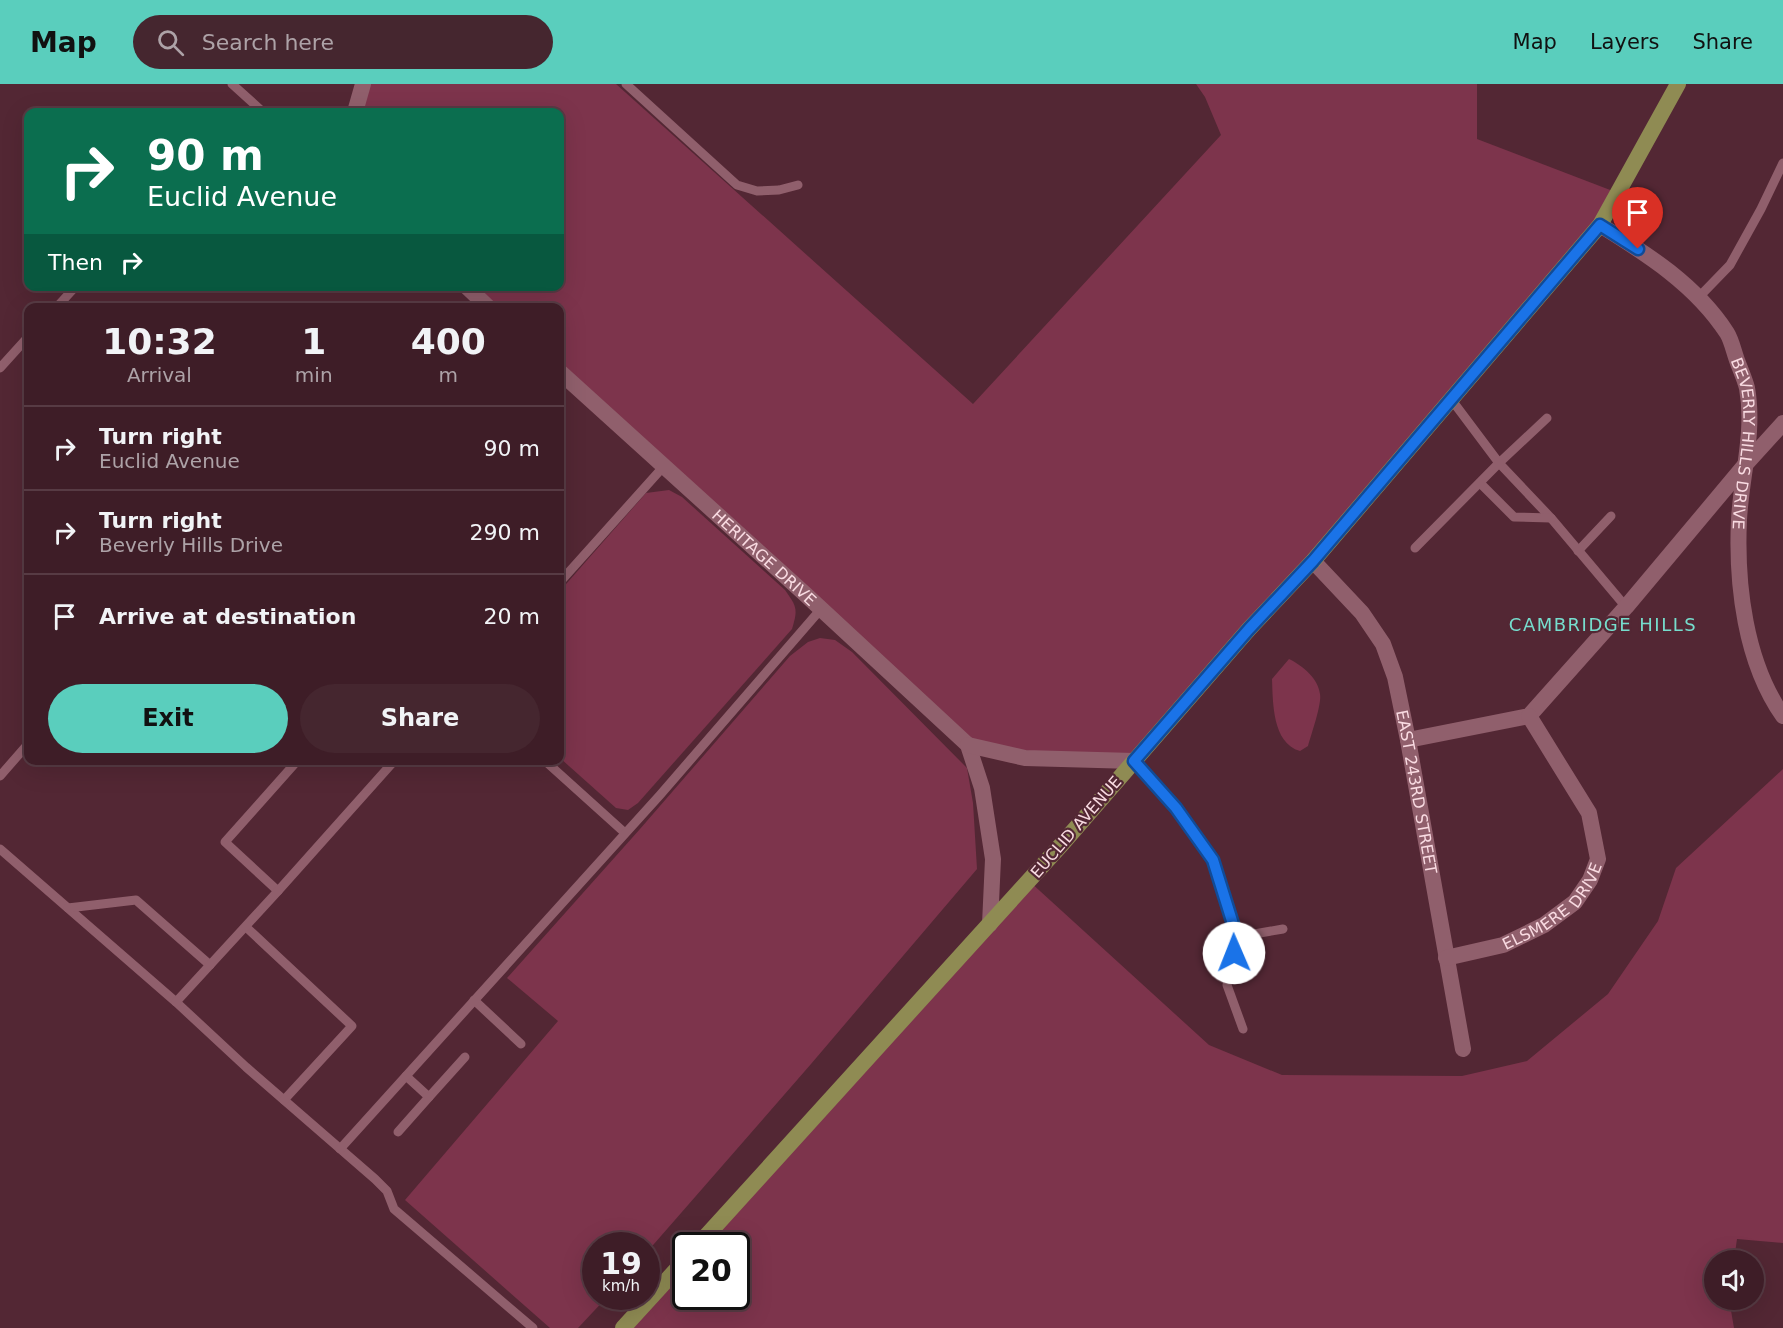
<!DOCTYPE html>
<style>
body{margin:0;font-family:"DejaVu Sans",sans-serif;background:#45262f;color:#f1f3f6;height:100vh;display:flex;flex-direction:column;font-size:22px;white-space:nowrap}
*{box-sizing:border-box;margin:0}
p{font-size:20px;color:#ada2a7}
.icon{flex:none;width:33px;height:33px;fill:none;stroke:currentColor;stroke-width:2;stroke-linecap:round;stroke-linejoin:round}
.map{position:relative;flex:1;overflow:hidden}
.drawer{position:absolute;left:24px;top:219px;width:540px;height:462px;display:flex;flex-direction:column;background:#3e1d27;border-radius:12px;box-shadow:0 6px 24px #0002,0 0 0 2px #573b44}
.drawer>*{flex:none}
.top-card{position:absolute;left:24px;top:24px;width:540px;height:183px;border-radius:12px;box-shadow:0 6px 24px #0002,0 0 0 2px #573b44;background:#0b6e4f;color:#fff;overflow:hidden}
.tools{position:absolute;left:1704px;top:1166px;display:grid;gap:12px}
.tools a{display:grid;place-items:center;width:60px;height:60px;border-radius:50%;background:#3e1d27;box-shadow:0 6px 24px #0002,0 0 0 2px #573b44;font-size:30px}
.speed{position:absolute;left:582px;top:1148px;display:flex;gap:12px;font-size:30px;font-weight:700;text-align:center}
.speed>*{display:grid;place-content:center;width:78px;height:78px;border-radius:50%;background:#3e1d27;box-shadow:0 6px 24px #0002,0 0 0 2px #573b44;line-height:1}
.speed small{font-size:15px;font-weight:400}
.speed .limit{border:3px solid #111;border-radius:9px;background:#fff;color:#111}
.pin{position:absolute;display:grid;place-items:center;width:51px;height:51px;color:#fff;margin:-62px -26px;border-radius:50% 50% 50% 0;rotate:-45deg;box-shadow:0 0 6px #0007}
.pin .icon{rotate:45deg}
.me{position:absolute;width:66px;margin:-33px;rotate:359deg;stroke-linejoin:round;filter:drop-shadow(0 0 4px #0008)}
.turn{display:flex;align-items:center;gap:21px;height:126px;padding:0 24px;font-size:27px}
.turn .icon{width:78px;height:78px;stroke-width:2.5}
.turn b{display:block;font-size:42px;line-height:51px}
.then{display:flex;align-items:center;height:57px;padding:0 24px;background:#0003;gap:12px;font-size:22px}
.eta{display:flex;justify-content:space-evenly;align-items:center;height:102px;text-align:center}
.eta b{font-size:36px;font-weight:600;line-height:42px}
.action{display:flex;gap:12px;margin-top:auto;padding:12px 24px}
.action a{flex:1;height:69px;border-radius:36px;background:#5acebd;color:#111;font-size:24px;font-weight:600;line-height:69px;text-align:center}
.action a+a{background:#45262f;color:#f1f3f6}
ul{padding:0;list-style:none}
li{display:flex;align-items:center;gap:18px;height:84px;padding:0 24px;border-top:2px solid #573b44}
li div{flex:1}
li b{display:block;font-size:22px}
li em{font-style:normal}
header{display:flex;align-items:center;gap:36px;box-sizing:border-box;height:84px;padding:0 30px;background:#5acebd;color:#111}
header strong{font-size:28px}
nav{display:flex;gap:33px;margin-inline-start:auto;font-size:21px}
.search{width:420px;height:54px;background:#45262f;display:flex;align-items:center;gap:15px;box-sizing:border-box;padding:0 21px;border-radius:33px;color:#ada2a7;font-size:22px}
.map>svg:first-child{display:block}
</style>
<header>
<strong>Map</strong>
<div class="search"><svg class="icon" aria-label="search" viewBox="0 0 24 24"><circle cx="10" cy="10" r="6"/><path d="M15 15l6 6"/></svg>Search here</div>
<nav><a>Map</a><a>Layers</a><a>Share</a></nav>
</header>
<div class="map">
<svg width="1783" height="1244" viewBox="0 0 1783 1244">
<rect width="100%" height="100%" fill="#532734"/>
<g fill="#7d344c">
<polygon points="363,0 616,0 973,320 1221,51 1205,13 1196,0 1477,0 1477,55 1618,109 1134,677 968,661 560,288 560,224 489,223 466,203 560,202 560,28 355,28"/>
<path d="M669 406 682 413 785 506C797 523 798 525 792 545L638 719 628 726 616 724 560 674V507L646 409Z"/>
<polygon points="820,554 835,556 852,568 967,684 973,719 977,785 811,980 647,1168 646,1161 596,1161 596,1212 608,1212 578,1244 550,1244 405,1116 558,937 507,894 640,745 790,572 808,558"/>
<path d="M1289 575C1303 582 1318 594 1320 610 1322 620 1311 651 1308 662L1300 667C1272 659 1273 618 1272 595Z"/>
<polygon points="1783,685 1783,1159 1737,1155 1734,1176 1714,1176 1714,1215 1729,1215 1734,1244 623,1244 685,1175 686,1212 736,1212 736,1161 698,1161 1029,797 1209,961 1282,991 1462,992 1527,977 1608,910 1658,837 1676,784"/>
</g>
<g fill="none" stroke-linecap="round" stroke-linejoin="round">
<g stroke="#905f6c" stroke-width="9">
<polyline points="232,0 263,28"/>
<polyline points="626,0 737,101 757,107 779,106 798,101"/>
<polyline points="1698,214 1730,181 1761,125 1783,79"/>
<polyline points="56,224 76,202"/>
<polyline points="0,284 28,253"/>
<polyline points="1547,334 1499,379 1551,434 1626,523"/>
<polyline points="1480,399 1514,433 1551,434"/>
<polyline points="1415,464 1499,379 1451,315"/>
<polyline points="1578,467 1611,432"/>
<polyline points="560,498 664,382"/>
<polyline points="544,676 625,749"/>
<polyline points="1134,677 1175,725 1213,776 1237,853 1227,901 1243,945"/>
<polyline points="0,692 28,660"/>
<polyline points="0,765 176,918 246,983 375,1095 387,1107 394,1125 533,1244"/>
<polyline points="278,807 225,758 298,676"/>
<polyline points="68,824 136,816 210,881"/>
<polyline points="246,843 352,942 284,1016"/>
<polyline points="1237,853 1283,845"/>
<polyline points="474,916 521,960"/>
<polyline points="176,918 278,807 395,676"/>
<polyline points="406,992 429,1013 465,973"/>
<polyline points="398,1048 429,1013"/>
<polyline points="340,1065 660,711 821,525"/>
</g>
<g stroke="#905f6c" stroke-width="16">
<polyline points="355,28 363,0"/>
<path id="s1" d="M1600 141C1647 170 1696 201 1727 249 1732 257 1734 269 1738 279 1741 287 1745 296 1747 304 1755 348 1741 393 1739 436 1736 500 1745 578 1783 632"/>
<polyline points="466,202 489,224"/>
<path id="s2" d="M560 288 805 510 968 661 982 704 993 775 990 840"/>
<path id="s3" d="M1313 477 1362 529 1383 560 1395 593 1408 656 1463 965"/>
<polyline points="1408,656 1529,632 1626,523 1745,381 1783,339"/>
<polyline points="968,661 1025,674 1134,677"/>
<path id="s4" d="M1446 874 1503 861 1544 841 1575 818 1590 796 1598 775 1589 729 1529 632"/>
</g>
<g stroke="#8f8b53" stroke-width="16">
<polyline points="698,1161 1062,760 1249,545 1313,477 1600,141 1678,0"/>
<polyline points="623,1244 686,1175"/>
</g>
</g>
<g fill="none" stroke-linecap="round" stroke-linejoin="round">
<g stroke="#114b97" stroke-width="15">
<polyline id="route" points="1234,869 1237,853 1213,776 1176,724 1134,677 1249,545 1313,477 1600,141 1638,165"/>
</g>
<use href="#route" stroke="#1a73e8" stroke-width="10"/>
</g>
<g text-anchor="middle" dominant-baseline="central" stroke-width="4.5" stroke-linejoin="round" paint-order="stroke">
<g font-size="16" fill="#f9dbe2" stroke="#532734">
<text stroke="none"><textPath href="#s1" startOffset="282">BEVERLY HILLS DRIVE</textPath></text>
<text stroke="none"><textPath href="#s2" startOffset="276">HERITAGE DRIVE</textPath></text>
<text stroke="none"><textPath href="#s3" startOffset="261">EAST 243RD STREET</textPath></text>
<text transform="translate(1076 743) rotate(-49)">EUCLID AVENUE</text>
<text stroke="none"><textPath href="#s4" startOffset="123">ELSMERE DRIVE</textPath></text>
</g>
<g font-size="18" letter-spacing="1.5" fill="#76ddcd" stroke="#532734">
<text x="1603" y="540">CAMBRIDGE HILLS</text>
</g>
</g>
</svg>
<div class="tools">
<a><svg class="icon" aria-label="sound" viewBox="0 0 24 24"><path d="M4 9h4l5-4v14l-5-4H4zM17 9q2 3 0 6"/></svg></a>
</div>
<div class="speed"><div>19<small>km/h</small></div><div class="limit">20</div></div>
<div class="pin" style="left:1638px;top:165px;background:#d93025"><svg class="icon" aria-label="arrive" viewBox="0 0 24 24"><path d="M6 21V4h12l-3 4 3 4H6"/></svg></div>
<svg class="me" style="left:1234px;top:869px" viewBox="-20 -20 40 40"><circle r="19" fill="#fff"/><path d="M0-13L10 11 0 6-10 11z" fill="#1a73e8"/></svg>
<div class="top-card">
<div class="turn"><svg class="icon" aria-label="right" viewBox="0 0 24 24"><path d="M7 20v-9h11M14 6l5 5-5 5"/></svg><div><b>90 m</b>Euclid Avenue</div></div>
<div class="then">Then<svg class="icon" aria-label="right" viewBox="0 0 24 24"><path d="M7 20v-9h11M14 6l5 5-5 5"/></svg></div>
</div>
<section class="drawer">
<div class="eta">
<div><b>10:32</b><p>Arrival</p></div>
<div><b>1</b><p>min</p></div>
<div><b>400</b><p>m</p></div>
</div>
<ul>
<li><svg class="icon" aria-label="right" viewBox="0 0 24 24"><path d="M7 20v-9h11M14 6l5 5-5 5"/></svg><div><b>Turn right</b><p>Euclid Avenue</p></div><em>90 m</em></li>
<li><svg class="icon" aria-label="right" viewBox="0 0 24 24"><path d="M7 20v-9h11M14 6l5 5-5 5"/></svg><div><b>Turn right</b><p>Beverly Hills Drive</p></div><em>290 m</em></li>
<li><svg class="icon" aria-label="arrive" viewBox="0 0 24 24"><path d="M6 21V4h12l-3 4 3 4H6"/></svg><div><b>Arrive at destination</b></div><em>20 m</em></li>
</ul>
<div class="action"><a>Exit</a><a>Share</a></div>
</section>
</div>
